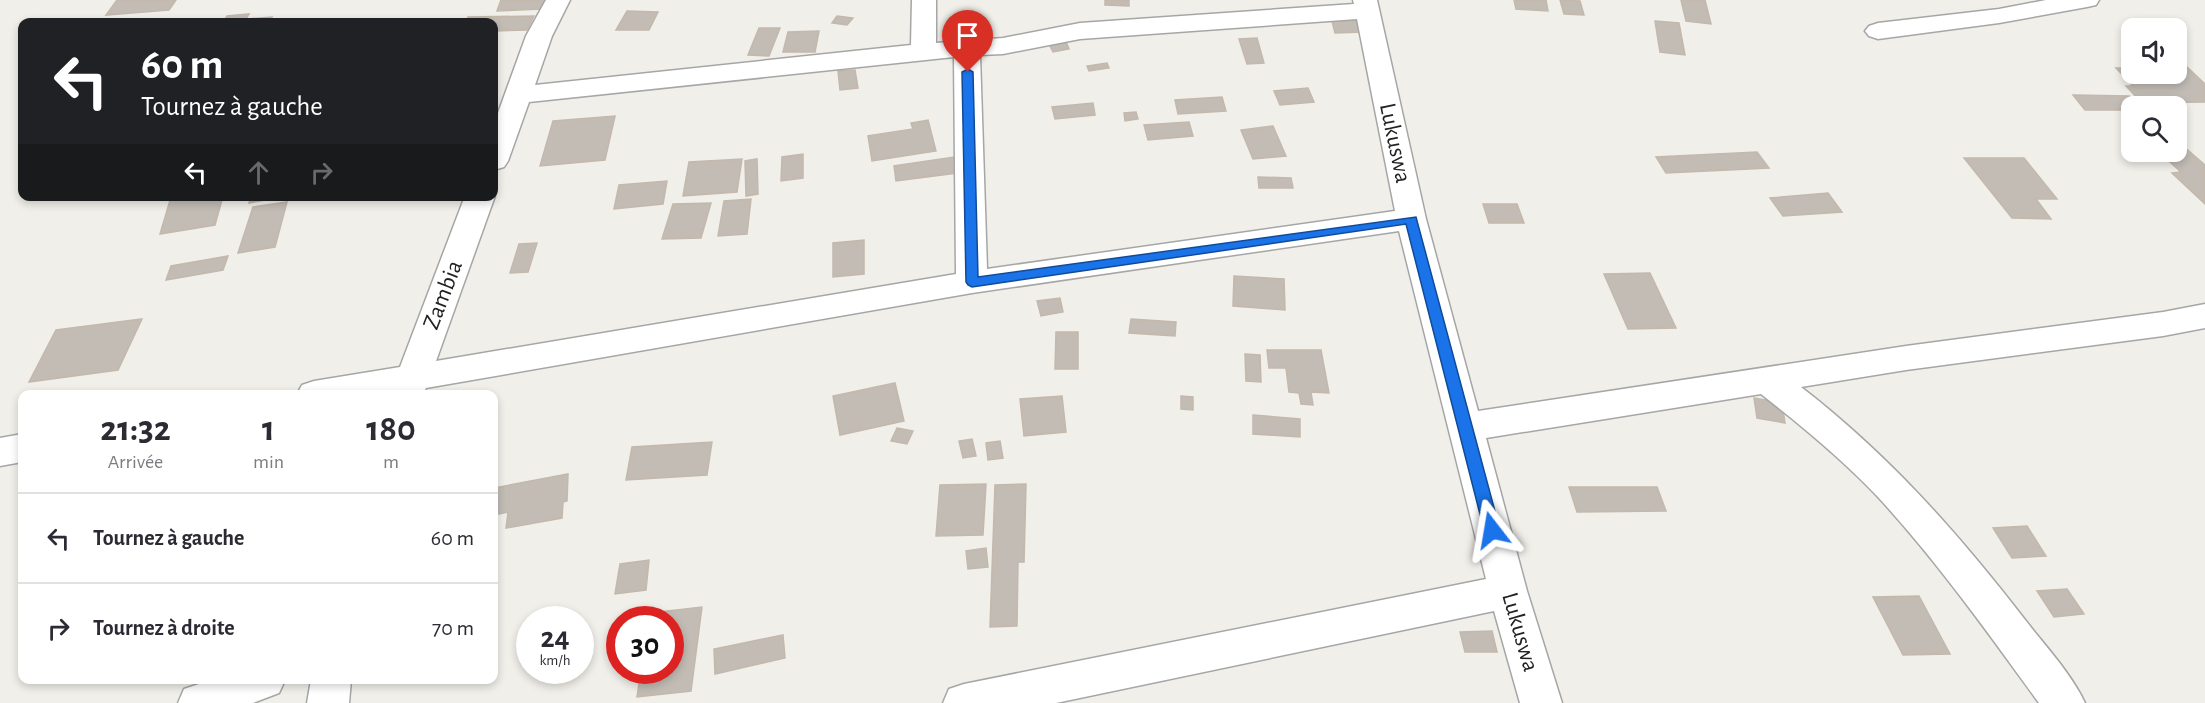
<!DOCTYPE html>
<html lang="fr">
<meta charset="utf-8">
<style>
body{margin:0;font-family:"Alegreya Sans",sans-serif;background:#f2f2f3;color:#2b2b33;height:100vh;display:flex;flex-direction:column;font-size:22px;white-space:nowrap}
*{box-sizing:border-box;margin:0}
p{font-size:20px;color:#7c7c81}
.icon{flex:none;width:33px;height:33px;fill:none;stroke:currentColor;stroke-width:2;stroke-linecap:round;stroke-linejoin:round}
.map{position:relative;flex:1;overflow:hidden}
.panel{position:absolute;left:18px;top:390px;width:480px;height:294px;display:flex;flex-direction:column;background:#fff;border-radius:12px;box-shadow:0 3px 9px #0003}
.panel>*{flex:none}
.guide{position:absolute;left:18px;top:18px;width:480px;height:183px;border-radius:12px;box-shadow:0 3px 9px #0003;background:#202124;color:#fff;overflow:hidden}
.buttons{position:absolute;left:2121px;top:18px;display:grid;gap:12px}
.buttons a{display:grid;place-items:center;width:66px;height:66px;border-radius:12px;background:#fff;box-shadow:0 3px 9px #0003;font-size:30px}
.speed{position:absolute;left:516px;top:606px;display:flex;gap:12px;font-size:30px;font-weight:700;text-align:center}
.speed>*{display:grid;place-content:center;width:78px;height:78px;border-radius:50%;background:#fff;box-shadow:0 3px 9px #0003;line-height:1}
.speed small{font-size:15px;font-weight:400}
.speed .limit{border:9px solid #d22;background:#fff;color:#111}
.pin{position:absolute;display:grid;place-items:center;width:51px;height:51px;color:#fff;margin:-62px -26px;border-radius:50% 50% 50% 0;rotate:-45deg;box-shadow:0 0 6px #0007}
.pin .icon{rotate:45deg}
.me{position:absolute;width:66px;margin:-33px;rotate:346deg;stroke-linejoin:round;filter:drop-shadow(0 0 4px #0008)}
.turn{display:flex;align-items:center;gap:21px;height:126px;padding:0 24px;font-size:27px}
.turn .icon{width:78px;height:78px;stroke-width:2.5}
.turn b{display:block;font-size:42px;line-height:51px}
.lanes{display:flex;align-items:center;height:57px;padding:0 24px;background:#0003;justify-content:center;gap:30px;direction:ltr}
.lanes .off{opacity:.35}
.eta{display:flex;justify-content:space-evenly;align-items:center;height:102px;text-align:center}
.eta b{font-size:36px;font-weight:700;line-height:42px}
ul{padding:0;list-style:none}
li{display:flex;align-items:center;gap:18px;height:90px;padding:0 24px;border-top:2px solid #e1e1e2}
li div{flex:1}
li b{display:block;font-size:22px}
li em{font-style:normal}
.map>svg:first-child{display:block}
</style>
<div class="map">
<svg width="2205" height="703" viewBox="0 0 2205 703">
<rect width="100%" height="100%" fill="#f1efe9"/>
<g fill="#c2bcb5" stroke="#c3b8ab" stroke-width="1.5">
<polygon points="117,0 176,0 169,10 106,15"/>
<polygon points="501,0 545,0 541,9 497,11"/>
<polygon points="1105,0 1129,0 1129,6 1105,5"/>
<polygon points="1514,0 1546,0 1548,11 1516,9"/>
<polygon points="1560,0 1580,1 1584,15 1564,14"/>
<polygon points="1681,0 1705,0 1711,24 1686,21"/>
<polygon points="627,11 658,12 649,30 616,30"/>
<polygon points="249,14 246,19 272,17 270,22 224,22 227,16"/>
<polygon points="534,16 527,30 494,31 494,22 465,22 468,17"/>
<polygon points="837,16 853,18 847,25 832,23"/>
<polygon points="1358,20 1363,32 1335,33 1332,21"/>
<polygon points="1655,21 1679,23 1685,55 1660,52"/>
<polygon points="759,28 780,28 769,56 748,55"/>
<polygon points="819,31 815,52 783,52 788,32"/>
<polygon points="1257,38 1264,63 1247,64 1239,39"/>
<polygon points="1065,39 1069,49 1053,52 1048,42"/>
<polygon points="2132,59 2132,74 2176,74 2176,67 2187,67 2205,84 2205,102 2142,103 2126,86 2133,86 2116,68 2131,68 2122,60"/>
<polygon points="1107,63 1109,68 1089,71 1087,66"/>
<polygon points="855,70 858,88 840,90 838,71"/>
<polygon points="1308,88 1314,102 1280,105 1274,91"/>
<polygon points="2073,95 2129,96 2139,106 2132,106 2132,110 2085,110"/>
<polygon points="1222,97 1226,111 1178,114 1175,100"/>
<polygon points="1093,103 1095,115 1055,119 1052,107"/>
<polygon points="1136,112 1138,119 1125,121 1124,113"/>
<polygon points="615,116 605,160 540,166 553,121"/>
<polygon points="928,120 936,151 872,161 868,136 913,129 911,123"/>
<polygon points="1189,122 1193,136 1148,140 1144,125"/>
<polygon points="1273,126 1286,156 1253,159 1241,130"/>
<polygon points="2176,140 2205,165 2205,204 2172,173 2181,172 2159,152 2176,152"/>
<polygon points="1757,152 1769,168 1666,173 1656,157"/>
<polygon points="803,154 803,178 781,181 782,157"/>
<polygon points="961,156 965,172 896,181 894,166"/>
<polygon points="1964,158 2024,158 2057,199 2036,199 2051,219 2012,218"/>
<polygon points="742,159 737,192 683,196 689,162"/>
<polygon points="757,159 758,194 746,196 745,161"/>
<polygon points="1258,177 1291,178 1293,188 1259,188"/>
<polygon points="667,181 663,204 614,209 619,185"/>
<polygon points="1828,193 1842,212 1783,216 1770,198"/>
<polygon points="223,196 215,225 160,234 171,197"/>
<polygon points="251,196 287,196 249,203"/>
<polygon points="751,199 747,234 718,236 724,201"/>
<polygon points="287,202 275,247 238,253 253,207"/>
<polygon points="711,203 701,238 662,239 673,204"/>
<polygon points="1483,204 1517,204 1524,223 1489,223"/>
<polygon points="864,240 864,274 833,277 833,243"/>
<polygon points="537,243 528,272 510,273 519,244"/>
<polygon points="228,256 223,270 166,280 171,266"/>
<polygon points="1650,273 1676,328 1628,329 1604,274"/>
<polygon points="1234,276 1284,279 1285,310 1233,306"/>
<polygon points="1060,298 1063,312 1041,316 1037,301"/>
<polygon points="142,319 118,370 29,382 56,330"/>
<polygon points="1131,319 1176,322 1175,336 1129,333"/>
<polygon points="1056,332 1078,332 1078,369 1055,369"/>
<polygon points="1267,350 1321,350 1329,393 1311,392 1313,405 1301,404 1299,393 1289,392 1286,368 1269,368"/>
<polygon points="1245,354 1260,355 1261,382 1246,381"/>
<polygon points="895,383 904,421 840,435 833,396"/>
<polygon points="1062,396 1066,432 1024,436 1020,399"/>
<polygon points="1181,396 1193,397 1193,410 1181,409"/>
<polygon points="1754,398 1782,403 1785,423 1757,418"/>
<polygon points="1253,415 1300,419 1300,437 1253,434"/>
<polygon points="897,428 913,431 907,444 891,441"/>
<polygon points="972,439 976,456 963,458 959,441"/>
<polygon points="1000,441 1003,458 988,460 986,443"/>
<polygon points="712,442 707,475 626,480 632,447"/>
<polygon points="568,474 567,501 563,502 562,518 506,528 508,512 494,515 494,488"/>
<polygon points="986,484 983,535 936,536 940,485"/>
<polygon points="1026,484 1024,562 1018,562 1017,626 990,627 995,485"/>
<polygon points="1569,487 1657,487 1666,511 1577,512"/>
<polygon points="2027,526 2046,556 2012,558 1993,528"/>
<polygon points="986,548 988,567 968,569 966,551"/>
<polygon points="649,560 646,590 615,594 620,564"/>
<polygon points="2067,589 2084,614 2054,617 2037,591"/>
<polygon points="1919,596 1950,654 1903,655 1873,597"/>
<polygon points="702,607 691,691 637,697 641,670 670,670 670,620 649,620 650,613"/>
<polygon points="1492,631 1497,652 1465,652 1460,632"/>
<polygon points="783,635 785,658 715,674 714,649"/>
</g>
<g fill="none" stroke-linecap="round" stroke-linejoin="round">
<g stroke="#a6a6a6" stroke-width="3">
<g id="minor">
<path d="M546 0H570L552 36 535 85 911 45 912 0H936V43L1003 38 1080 23 1354 4 1353 0H1377L1426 219 1478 411 1906 346 2163 312 2205 304V328L2163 336 1906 370 1801 387C1889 455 1958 533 2026 621 2046 647 2071 673 2085 703H2039C1988 633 1937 561 1878 497 1842 459 1802 426 1761 394L1486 438 1527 591 1562 703H1520L1494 611 1056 703H943L949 689 964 684 1486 579 1399 231 972 293 426 388 423 394H297L302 385 314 381 400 367 465 196H495L436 361 956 274 954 57 529 102 508 161 504 167 494 170V124L526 36ZM1357 19 1395 211 987 269 980 55 1003 54 1080 39Z"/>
<polygon points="2046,0 2099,0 2096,5 2087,7 1999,23 1878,39 1869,36 1865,31 1869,26 1878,23 1999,9"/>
<polygon points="22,434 22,462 0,466 0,438"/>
<polygon points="211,680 285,680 279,693 253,703 178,703 184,689"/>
<polygon points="311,680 351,680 349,703 307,703"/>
</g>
</g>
<use href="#minor" fill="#fff" fill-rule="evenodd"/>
</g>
<polygon fill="#1a73e8" stroke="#114b97" stroke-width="1.5" points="968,69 973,72 978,277 1416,217 1500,530 1498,534 1492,536 1487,534 1484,530 1406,224 972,287 968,285 966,282 962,72"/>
<g text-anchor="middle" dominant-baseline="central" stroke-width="6" stroke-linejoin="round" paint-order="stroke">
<g font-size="24" fill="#222" stroke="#fff">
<text transform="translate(1395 143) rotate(78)">Lukuswa</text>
<text transform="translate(443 295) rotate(-69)">Zambia</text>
<text transform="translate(1520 632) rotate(74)">Lukuswa</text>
</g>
</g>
</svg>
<div class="buttons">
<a><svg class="icon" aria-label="sound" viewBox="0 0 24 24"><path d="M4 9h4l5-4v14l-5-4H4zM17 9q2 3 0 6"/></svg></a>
<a><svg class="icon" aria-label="search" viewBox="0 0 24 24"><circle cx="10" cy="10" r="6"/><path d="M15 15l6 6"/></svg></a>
</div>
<div class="speed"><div>24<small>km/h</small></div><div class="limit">30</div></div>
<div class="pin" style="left:968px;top:72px;background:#d93025"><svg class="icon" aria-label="arrive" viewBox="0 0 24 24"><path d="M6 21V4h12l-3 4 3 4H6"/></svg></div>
<svg class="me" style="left:1492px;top:530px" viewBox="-20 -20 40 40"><path d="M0-17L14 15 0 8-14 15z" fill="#1a73e8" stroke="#fff" stroke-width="4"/></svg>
<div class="guide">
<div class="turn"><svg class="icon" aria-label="left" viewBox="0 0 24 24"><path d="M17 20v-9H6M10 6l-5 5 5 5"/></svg><div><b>60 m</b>Tournez à gauche</div></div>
<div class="lanes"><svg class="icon" aria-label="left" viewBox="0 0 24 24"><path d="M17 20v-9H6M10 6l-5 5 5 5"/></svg><svg class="icon off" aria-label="ahead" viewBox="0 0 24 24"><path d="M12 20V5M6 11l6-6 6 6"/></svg><svg class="icon off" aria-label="right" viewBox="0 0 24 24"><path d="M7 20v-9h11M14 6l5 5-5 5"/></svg></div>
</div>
<section class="panel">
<div class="eta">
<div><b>21:32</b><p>Arrivée</p></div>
<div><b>1</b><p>min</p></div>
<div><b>180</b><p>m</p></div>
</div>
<ul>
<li><svg class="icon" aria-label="left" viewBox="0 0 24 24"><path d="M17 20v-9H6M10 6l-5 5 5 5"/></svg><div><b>Tournez à gauche</b></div><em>60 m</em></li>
<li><svg class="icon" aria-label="right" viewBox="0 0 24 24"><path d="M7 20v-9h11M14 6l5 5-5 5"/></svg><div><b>Tournez à droite</b></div><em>70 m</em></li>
</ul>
</section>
</div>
